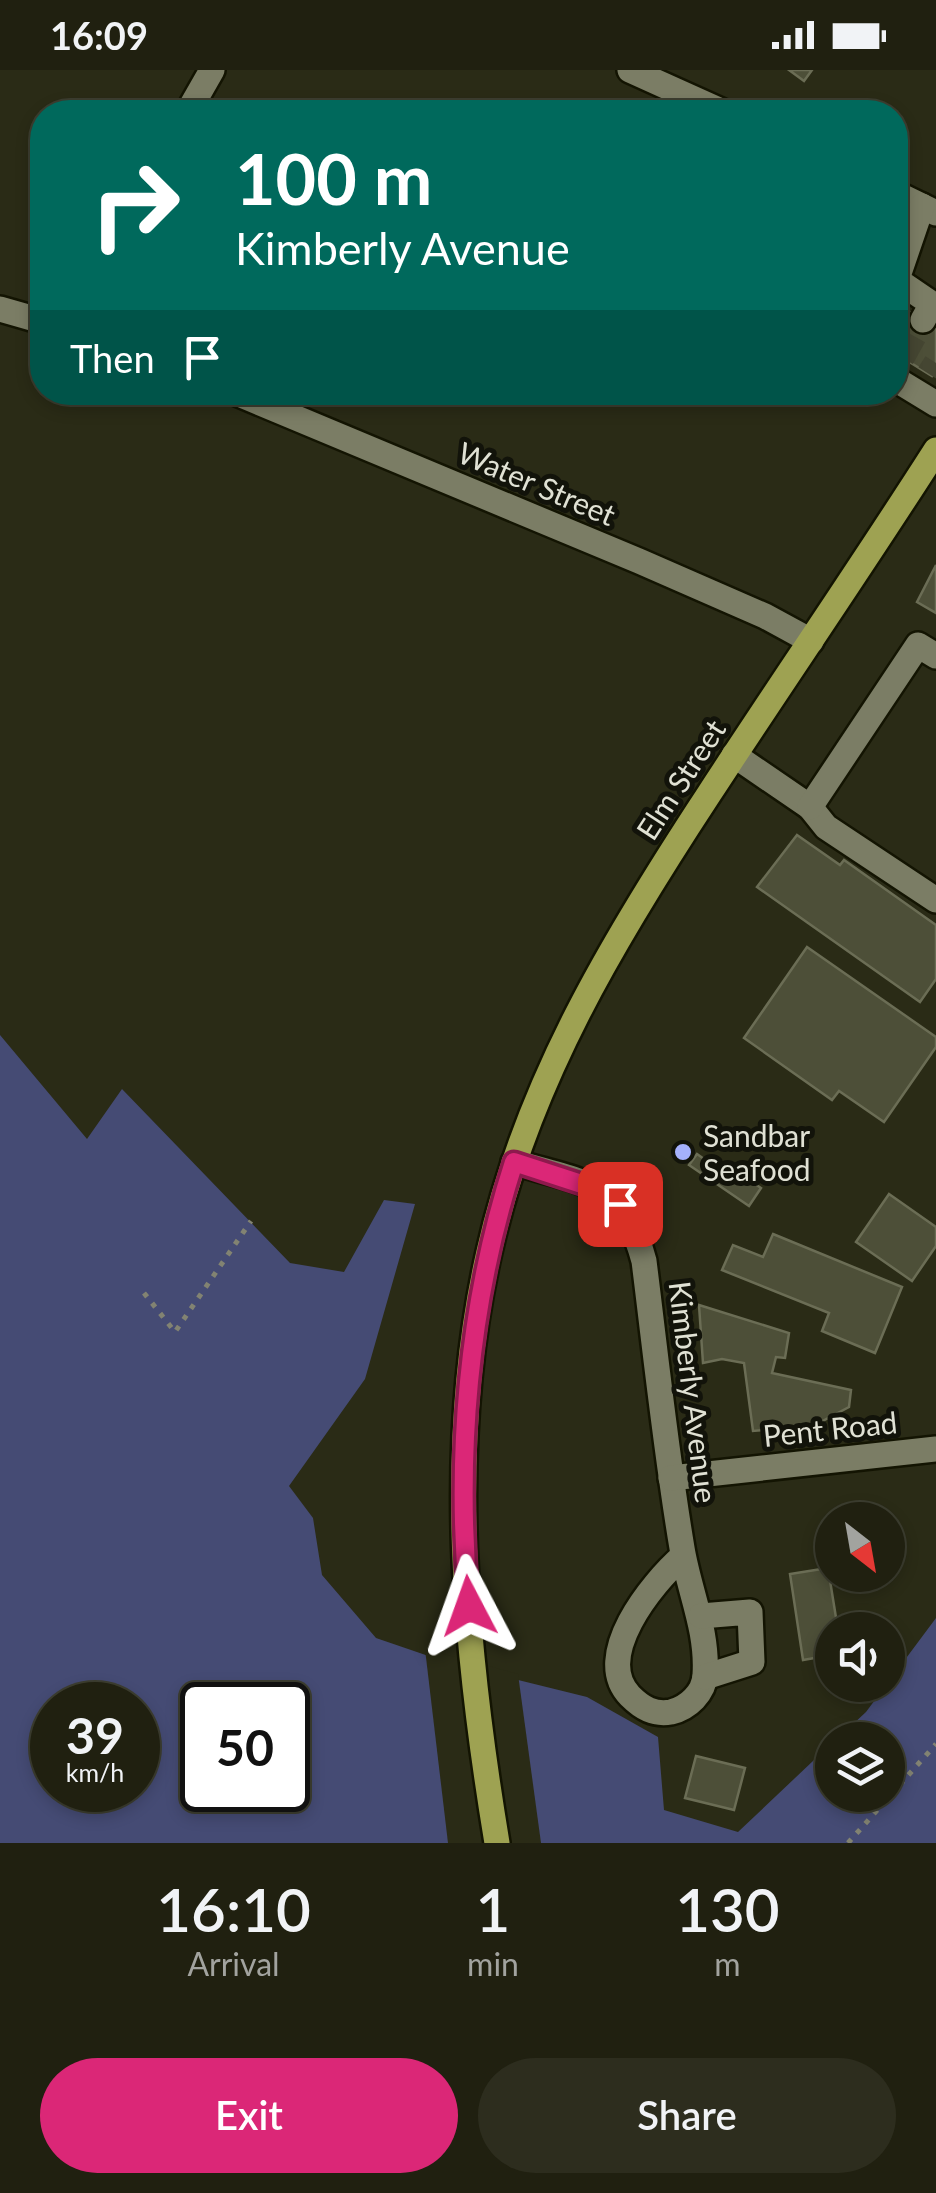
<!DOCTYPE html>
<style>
body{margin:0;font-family:Lato,sans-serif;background:#2d2d1e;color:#f1f3f6;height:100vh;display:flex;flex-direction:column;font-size:38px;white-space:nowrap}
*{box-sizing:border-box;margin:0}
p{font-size:32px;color:#a2a39f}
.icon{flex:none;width:55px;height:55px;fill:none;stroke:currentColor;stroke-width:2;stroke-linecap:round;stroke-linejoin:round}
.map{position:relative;height:1773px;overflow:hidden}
.sheet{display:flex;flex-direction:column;background:#202010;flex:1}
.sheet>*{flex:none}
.banner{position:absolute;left:30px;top:30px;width:878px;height:305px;border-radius:40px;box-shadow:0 5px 15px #0003,0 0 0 2px #3d3e30;background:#00695c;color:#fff;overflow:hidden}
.needle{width:65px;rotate:149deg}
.fabs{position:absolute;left:815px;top:1432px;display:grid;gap:20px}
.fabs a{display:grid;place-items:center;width:90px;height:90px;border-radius:50%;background:#202010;box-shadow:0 5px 15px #0003,0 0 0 2px #3d3e30;font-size:50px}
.speed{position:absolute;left:30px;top:1612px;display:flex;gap:20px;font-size:50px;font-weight:700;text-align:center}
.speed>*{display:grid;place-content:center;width:130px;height:130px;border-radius:50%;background:#202010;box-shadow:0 5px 15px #0003,0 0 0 2px #3d3e30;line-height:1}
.speed small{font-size:25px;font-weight:400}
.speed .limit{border:5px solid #111;border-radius:15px;background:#fff;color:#111}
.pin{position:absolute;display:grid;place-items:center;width:85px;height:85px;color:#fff;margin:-42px;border-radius:20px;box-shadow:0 5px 15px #0006}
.me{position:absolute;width:110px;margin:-55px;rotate:356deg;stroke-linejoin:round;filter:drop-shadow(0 0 8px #0008)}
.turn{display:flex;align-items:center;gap:35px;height:210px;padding:0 40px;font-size:45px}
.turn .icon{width:130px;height:130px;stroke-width:2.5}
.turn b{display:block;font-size:70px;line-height:85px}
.then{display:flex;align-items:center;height:95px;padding:0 40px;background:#0003;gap:20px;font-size:38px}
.eta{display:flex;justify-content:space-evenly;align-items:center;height:170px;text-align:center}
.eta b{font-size:60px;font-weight:600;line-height:70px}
.cta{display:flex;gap:20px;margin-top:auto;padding:20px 40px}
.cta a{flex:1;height:115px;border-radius:60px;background:#db2777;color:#fff;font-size:40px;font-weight:600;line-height:115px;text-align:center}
.cta a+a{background:#2d2d1e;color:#f1f3f6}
.status{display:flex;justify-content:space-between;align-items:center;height:70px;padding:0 50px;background:#202010;direction:ltr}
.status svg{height:28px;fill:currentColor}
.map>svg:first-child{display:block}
</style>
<div class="status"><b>16:09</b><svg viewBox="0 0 49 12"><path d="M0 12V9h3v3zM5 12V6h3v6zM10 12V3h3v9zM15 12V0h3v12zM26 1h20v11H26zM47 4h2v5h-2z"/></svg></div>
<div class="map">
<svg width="936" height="1773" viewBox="0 0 936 1773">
<rect width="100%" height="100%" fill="#2a2b16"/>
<path fill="#454b74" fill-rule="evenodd" d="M0 965 87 1069 122 1019 290 1193 344 1202 384 1130 415 1134 365 1309 289 1416 313 1448 322 1505 376 1568 449 1593 587 1627 658 1667 664 1740 738 1762 832 1673V1725H888V1670H836L866 1642 936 1548V1773H0ZM52 1635H138V1720H52ZM202 1635H288V1720H202Z"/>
<polygon fill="#2a2b16" points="425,1579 518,1604 541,1773 448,1773"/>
<g fill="#4d4f38" stroke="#6b6d55" stroke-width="2.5">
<polygon points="789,0 812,0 804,11"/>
<polygon points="895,233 936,259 936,300 932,306 895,283"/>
<polygon points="936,495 936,543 917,532"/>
<polygon points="797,765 840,795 844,790 936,855 936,909 920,932 757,817"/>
<polygon points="807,877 936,967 936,977 884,1052 839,1021 832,1030 744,968"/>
<polygon points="697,1084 725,1104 729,1096 761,1118 749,1136 689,1095"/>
<polygon points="889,1124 936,1157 936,1176 912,1211 856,1172"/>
<polygon points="773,1164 902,1217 875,1283 822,1261 829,1243 722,1200 733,1175 763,1187"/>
<polygon points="699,1235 789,1263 785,1288 776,1287 772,1303 851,1320 849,1337 815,1355 753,1361 744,1293 722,1289 703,1293"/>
<polygon points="828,1498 838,1560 832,1560 832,1585 803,1590 790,1504"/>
<polygon points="696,1686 745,1698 734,1740 685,1728"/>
</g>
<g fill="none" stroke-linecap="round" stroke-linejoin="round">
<g stroke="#454632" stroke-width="25" stroke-dasharray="25 12" stroke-linecap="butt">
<polyline points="902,288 923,250"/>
<polyline points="929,304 936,293"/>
</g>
<g stroke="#131402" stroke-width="30">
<g id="minor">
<polyline points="630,0 723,42"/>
<polyline points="188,42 212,0"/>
<polyline points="895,123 936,143"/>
<polyline points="897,210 932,234 923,250"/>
<polyline points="895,215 922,136"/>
<polyline points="0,239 42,251"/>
<polyline points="895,309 936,334"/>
<polyline points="234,322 639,491 765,546 811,571"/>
<polyline points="734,685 810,737 826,757 936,830"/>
<polyline points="810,737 918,575 936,586"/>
<path d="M514 1092C586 1114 623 1111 644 1191 656 1287 666 1383 682 1478 689 1521 708 1560 705 1605 704 1623 688 1638 671 1642 654 1645 642 1638 630 1626 592 1587 651 1514 683 1486"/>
<polyline points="671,1408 936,1379"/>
<polyline points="701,1546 750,1542 752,1592 705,1607"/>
</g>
</g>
<g stroke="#131402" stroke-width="30">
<path id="major" d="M497 1773C465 1580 445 1375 489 1182 527 1012 615 867 709 724 784 609 862 496 936 380"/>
</g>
<g stroke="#828372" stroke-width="5" stroke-dasharray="5 8" stroke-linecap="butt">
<polyline points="144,1223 175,1262 251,1151"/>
<polyline points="848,1773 936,1674"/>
</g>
<use href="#minor" stroke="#7b7d65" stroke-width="25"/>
<use href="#major" stroke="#9ea252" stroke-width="25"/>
</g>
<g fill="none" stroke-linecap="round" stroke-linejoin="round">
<g stroke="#8e194d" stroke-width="25">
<path id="route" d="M469 1536C455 1388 468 1234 514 1092L603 1121 620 1134"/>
</g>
<use href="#route" stroke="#db2777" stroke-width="18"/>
</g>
<circle fill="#a5b1fc" stroke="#12130a" stroke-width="4" cx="683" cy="1082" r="10"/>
<g text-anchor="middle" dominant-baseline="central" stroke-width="10" stroke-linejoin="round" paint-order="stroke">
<g font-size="30" fill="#e0e1d4" stroke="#12130a">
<text transform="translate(537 413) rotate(23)">Water Street</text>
<text transform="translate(680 709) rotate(-57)">Elm Street</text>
<text transform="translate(694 1322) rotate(83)">Kimberly Avenue</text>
<text transform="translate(830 1358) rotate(-6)">Pent Road</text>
</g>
<g font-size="30" fill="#e0e1d4" stroke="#12130a" text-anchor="start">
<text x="703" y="1065">Sandbar<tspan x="703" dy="34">Seafood</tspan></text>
</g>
</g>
</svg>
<div class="fabs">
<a><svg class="needle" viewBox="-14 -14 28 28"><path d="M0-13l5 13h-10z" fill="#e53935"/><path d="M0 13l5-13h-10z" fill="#a2a39f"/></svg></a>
<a><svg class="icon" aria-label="sound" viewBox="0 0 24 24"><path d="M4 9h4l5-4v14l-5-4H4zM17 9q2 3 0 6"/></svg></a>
<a><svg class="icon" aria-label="layers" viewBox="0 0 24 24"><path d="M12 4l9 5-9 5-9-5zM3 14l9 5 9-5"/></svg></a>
</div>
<div class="speed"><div>39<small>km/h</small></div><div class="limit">50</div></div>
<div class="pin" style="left:620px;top:1134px;background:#d93025"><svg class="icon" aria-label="arrive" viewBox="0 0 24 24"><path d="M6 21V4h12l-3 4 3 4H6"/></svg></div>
<svg class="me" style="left:469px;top:1536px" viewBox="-20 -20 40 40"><path d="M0-17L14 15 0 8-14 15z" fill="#db2777" stroke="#fff" stroke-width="4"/></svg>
<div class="banner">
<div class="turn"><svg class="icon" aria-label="right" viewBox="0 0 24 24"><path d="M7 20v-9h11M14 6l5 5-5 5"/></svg><div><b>100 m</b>Kimberly Avenue</div></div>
<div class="then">Then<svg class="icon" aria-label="arrive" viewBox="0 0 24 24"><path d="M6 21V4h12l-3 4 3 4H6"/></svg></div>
</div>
</div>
<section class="sheet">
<div class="eta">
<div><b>16:10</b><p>Arrival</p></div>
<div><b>1</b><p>min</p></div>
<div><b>130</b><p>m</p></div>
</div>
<div class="cta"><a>Exit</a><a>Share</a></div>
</section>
